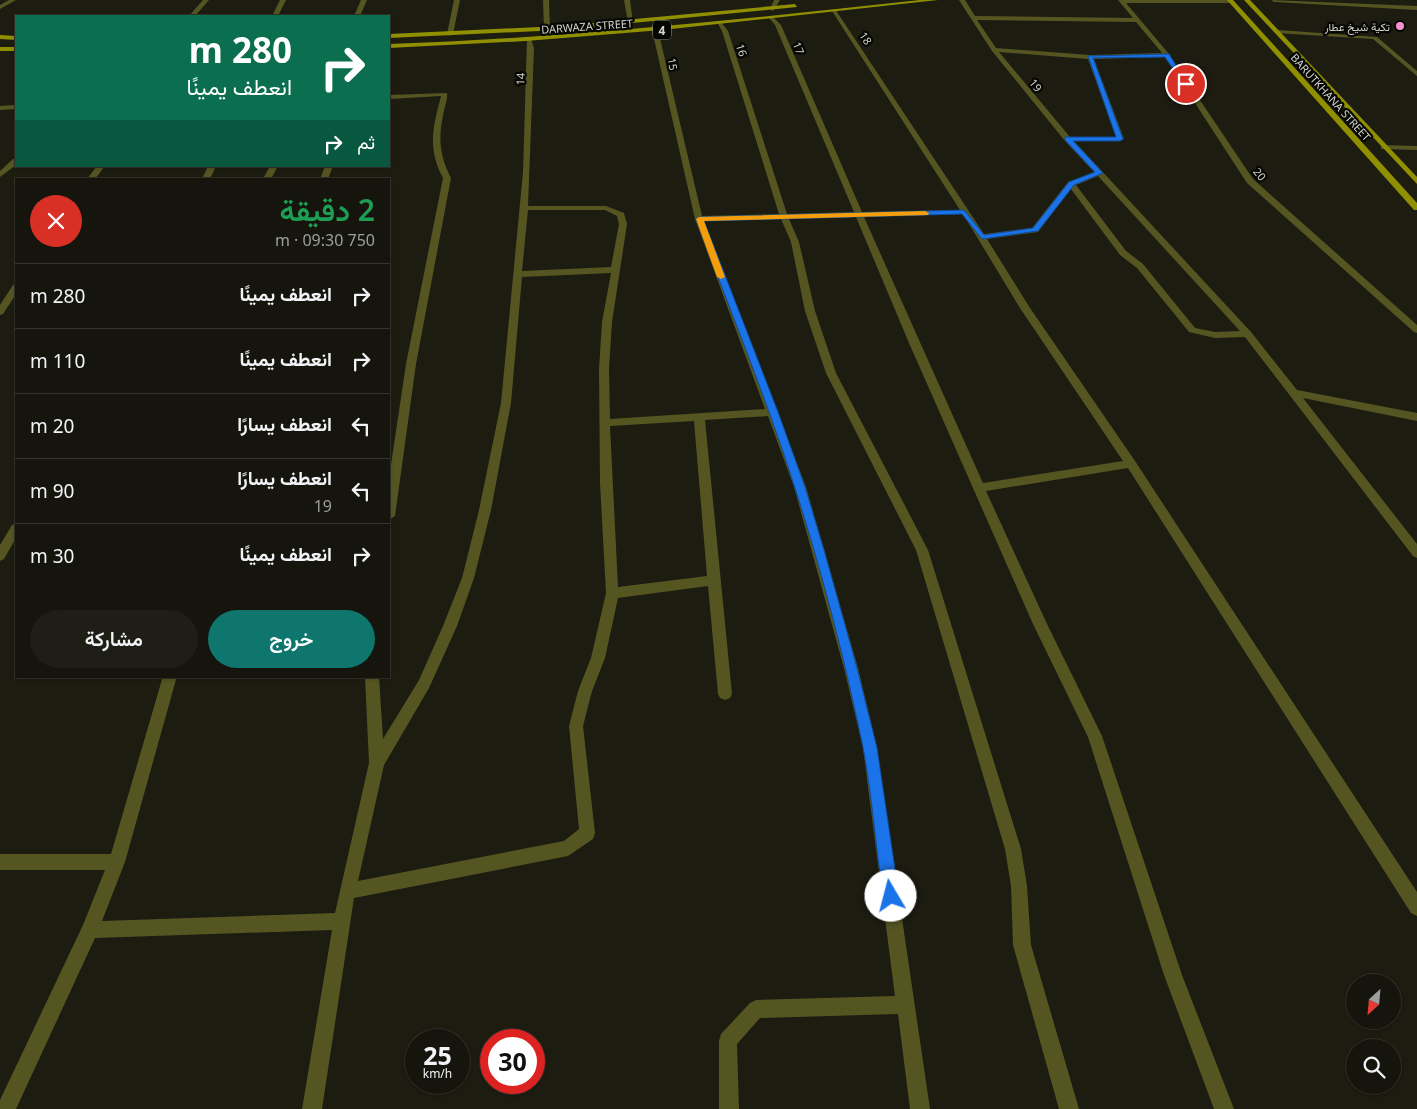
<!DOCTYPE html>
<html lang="ar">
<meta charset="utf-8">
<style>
body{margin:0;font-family:"Noto Sans",Vazirmatn,sans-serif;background:#1e1e16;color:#f1f3f6;direction:rtl;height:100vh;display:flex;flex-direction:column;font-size:19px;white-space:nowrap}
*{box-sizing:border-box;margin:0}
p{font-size:16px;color:#9d9f9d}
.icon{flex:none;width:28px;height:28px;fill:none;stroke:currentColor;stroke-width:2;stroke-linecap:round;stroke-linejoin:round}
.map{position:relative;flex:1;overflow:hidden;direction:ltr}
.panel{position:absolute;left:15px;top:178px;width:375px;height:500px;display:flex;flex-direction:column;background:#15150d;border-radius:0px;box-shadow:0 1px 4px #0004,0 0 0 1px #34342e;direction:rtl}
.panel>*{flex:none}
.hud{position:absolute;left:15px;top:15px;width:375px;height:152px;border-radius:0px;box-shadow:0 1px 4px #0004,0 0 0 1px #34342e;direction:rtl;background:#0b6e4f;color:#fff;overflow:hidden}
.needle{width:32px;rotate:206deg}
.buttons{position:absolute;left:1346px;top:974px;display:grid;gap:10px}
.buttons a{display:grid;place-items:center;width:55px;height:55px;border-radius:50%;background:#15150d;box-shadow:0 1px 4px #0004,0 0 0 1px #34342e;font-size:25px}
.speed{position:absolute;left:405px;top:1029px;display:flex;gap:10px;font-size:25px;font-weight:700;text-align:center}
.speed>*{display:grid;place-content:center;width:65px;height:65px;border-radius:50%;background:#15150d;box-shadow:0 1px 4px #0004,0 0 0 1px #34342e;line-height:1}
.speed small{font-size:12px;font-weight:400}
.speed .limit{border:8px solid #d22;background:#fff;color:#111}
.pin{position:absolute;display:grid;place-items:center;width:42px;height:42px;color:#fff;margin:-21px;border:2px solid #fff;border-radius:50%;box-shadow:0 1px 5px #0007}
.me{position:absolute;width:55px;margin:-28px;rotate:352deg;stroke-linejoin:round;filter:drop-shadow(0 0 4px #0008)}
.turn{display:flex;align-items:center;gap:18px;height:105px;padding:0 15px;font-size:22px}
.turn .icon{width:65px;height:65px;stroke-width:2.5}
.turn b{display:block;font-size:35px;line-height:42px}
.then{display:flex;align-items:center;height:48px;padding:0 15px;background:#0003;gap:10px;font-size:19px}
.round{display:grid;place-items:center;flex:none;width:52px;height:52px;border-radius:26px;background:#1e1e16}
.overview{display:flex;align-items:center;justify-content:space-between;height:85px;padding:0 15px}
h1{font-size:30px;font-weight:600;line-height:38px;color:#1e9e55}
.cta{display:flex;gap:10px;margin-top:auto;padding:10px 15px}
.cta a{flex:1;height:58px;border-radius:30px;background:#0f766e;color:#fff;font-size:20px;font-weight:600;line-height:58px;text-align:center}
.cta a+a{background:#1e1e16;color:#f1f3f6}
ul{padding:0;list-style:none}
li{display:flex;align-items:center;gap:15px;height:65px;padding:0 15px;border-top:1px solid #34342e}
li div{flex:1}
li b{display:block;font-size:19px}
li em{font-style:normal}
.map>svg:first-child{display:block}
</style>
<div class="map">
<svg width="1417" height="1109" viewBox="0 0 1417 1109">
<rect width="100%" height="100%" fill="#1c1c11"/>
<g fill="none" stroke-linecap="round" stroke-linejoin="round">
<g fill="#552" fill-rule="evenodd">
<polygon points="9,0 16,0 0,9 0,5"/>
<polygon points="203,0 209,0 195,16 189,16"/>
<polygon points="280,0 286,0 278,16 272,16"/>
<polygon points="361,0 367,0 360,16 354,16"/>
<polygon points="454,0 460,0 453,34 450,36 447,34"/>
<polygon points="543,0 549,0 550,29 547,31 544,29"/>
<polygon points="624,0 630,0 633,23 628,22"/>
<polygon points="774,0 780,0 773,11 770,9"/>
<path d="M959 0H965L975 16 1133 18 1118 0H1232L1230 3H1126L1169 54 1253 179 1417 325V333L1414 332 1247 183 1165 57 1094 59 1124 139 1120 141H1074L1251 332 1297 390 1417 413V421L1303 398 1417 544V558L1413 556 1245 337 1215 338 1189 332 1137 268 1120 255 1071 189 1038 232 987 239 1030 308 1135 461 1417 892V916L1411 913 1128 468 986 491 1047 624 1102 736 1182 975 1234 1109H1214L1164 975 1088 737 1033 624 909 343 856 217 789 219 799 242 815 311 836 373 928 550 1021 849 1027 886 1031 945 1079 1109H1059L1013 945 1011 886 1005 849 916 550 826 373 805 311 791 242 781 219 704 221 806 487 858 668 877 748 930 1109H910L898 1014 760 1018 737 1044 739 1109H719V1041L721 1034 750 1003 756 1000 895 996 863 748 844 668 794 487 768 416 705 420 732 694 730 698 725 700 720 698 718 694 708 586 618 598 605 658 592 691 583 726 595 833 593 839 568 856 354 898 322 1109H302L332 930 95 938 16 1109H0V1100L83 925 105 870H0V854H111L163 676H177L125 862 102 921 335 913 369 763 365 676H379L383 739 419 680 443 626 462 578 479 510 501 403 523 172 527 39H531L534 48 528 206H606L624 213 627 224 612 322 609 369 610 419 765 409 695 219 652 30 655 28 658 30 702 216 779 214 722 31 718 24 721 22 728 31 787 214 854 212 775 25 769 18 772 16 781 25 862 212 960 210 832 11 835 9 984 234 1032 228 1068 182 1094 172 1065 141 992 51ZM977 20 1136 22 1162 53 1090 55 996 48ZM999 52 1088 59 1116 137H1070ZM1098 176 1240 331 1215 332 1195 328 1143 264 1126 251 1076 185ZM528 210H605L617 216 619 224 611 267 522 271ZM963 214 1020 308 1123 461 983 483 864 217ZM611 273 602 322 599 369 600 483 606 593 591 658 578 691 569 726 579 829 564 841 358 881 384 765 429 688 457 626 474 578 491 510 511 403 522 277ZM694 421 707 576 618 587 610 426Z"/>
<polygon points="1271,0 1417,6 1417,10 1274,2"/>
<polygon points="1278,30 1377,37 1417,71 1417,76 1373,39 1276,33"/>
<path d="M447 93C448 100 444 108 443 116 438 139 440 157 451 178L416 364 395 516 389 520V478L406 364 443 178C427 148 433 127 441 96L389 99V95Z"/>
<polygon points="16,105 16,109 0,110 0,106"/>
<polygon points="1381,145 1417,146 1417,150 1384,149 1381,149"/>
<polygon points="13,159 16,159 16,165 0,177 0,171"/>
<polygon points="97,166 105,166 95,179 87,179"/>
<polygon points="208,166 216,166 210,179 202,179"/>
<polygon points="270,166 278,166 271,179 263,179"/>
<polygon points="325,166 333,166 328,179 320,179"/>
<polygon points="16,284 16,294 3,314 0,315 0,305 13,285"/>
<polygon points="16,523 16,538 4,559 0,561 0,545 12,525"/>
</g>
<g fill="#908f00" fill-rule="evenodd">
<path d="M920 0H938L662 30 526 41 389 48V44C567 38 743 19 920 0Z"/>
<polygon points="1227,0 1233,0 1417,203 1417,210 1414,210"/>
<polygon points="1244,0 1250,0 1417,177 1417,184"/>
<polygon points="795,4 797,7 560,30 389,38 389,34 560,26"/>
<polygon points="0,35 16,36 16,40 0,39"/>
<rect x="0" y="47" width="16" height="4"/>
</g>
</g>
<path fill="#1a73e8" stroke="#114b97" d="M1169 54 1188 85H1184L1165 57 1093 58 1123 139 1120 141H1073L1103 173 1074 185 1038 231 982 239 962 214 704 221 778 412 805 487 824 550 857 668 877 748 899 896 896 902 891 904 885 902 883 896C876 847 872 796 863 747 845 660 822 572 795 488 766 397 729 308 696 219L699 217 964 210 984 235 1033 228 1069 182 1095 172 1065 140V137H1116L1088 56Z"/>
<polygon fill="#f59e0b" points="925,211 929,213 928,215 704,221 725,277 721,279 717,277 696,219 699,217"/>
<circle fill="#f590d1" stroke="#060703" stroke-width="2" cx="1400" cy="26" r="5"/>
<g text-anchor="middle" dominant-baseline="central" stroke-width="4.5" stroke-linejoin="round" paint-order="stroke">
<g font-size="11" fill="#d3d3cc" stroke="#060703">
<text transform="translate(587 26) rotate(-4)">DARWAZA STREET</text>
<text transform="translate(866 38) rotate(57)">18</text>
<text transform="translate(799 48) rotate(67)">17</text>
<text transform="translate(742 50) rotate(73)">16</text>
<text transform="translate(673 64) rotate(79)">15</text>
<text transform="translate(520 79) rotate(-88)">14</text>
<text transform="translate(1036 85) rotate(50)">19</text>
<text transform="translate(1331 97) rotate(48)">BARUTKHANA STREET</text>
<text transform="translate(1260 174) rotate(52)">20</text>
</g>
<g font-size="11" fill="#d3d3cc" stroke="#060703" text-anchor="end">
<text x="1390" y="26">تكية شيخ عطار</text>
</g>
<rect fill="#060703" stroke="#969690" stroke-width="1" x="653" y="20.5" width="18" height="19" rx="4"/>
<g font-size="12" font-weight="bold" fill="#d3d3cc">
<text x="662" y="30">4</text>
</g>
</g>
</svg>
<div class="buttons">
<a><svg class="needle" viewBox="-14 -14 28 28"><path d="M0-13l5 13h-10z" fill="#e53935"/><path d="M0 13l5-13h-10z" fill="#9d9f9d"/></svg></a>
<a><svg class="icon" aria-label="search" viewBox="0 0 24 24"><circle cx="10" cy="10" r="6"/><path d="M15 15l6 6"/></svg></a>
</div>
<div class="speed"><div>25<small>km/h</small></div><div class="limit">30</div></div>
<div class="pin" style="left:1186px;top:84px;background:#d93025"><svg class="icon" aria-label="arrive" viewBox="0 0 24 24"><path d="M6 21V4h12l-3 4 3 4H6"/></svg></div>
<svg class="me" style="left:891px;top:896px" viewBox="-20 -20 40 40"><circle r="19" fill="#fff"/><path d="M0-13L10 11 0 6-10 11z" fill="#1a73e8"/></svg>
<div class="hud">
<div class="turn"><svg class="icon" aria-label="right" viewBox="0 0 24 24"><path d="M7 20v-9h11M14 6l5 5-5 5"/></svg><div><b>280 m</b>انعطف يمينًا</div></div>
<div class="then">ثم<svg class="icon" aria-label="right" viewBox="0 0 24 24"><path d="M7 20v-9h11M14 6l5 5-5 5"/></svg></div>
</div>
<section class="panel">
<div class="overview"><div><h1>2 دقيقة</h1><p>750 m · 09:30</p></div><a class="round" style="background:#d93025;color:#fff"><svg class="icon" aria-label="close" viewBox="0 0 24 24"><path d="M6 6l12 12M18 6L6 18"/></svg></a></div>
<ul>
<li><svg class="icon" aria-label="right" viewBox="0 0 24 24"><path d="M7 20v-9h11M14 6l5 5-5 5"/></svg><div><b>انعطف يمينًا</b></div><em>280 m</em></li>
<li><svg class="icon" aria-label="right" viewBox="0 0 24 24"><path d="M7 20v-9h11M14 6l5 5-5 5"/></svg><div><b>انعطف يمينًا</b></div><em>110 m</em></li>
<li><svg class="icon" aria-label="left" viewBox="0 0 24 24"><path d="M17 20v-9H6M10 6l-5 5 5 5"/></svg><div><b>انعطف يسارًا</b></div><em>20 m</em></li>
<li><svg class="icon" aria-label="left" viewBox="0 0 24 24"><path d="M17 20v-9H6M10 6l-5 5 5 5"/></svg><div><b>انعطف يسارًا</b><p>19</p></div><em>90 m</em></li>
<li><svg class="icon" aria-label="right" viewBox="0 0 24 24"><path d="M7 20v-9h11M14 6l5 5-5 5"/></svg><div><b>انعطف يمينًا</b></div><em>30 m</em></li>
</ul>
<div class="cta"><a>خروج</a><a>مشاركة</a></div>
</section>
</div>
